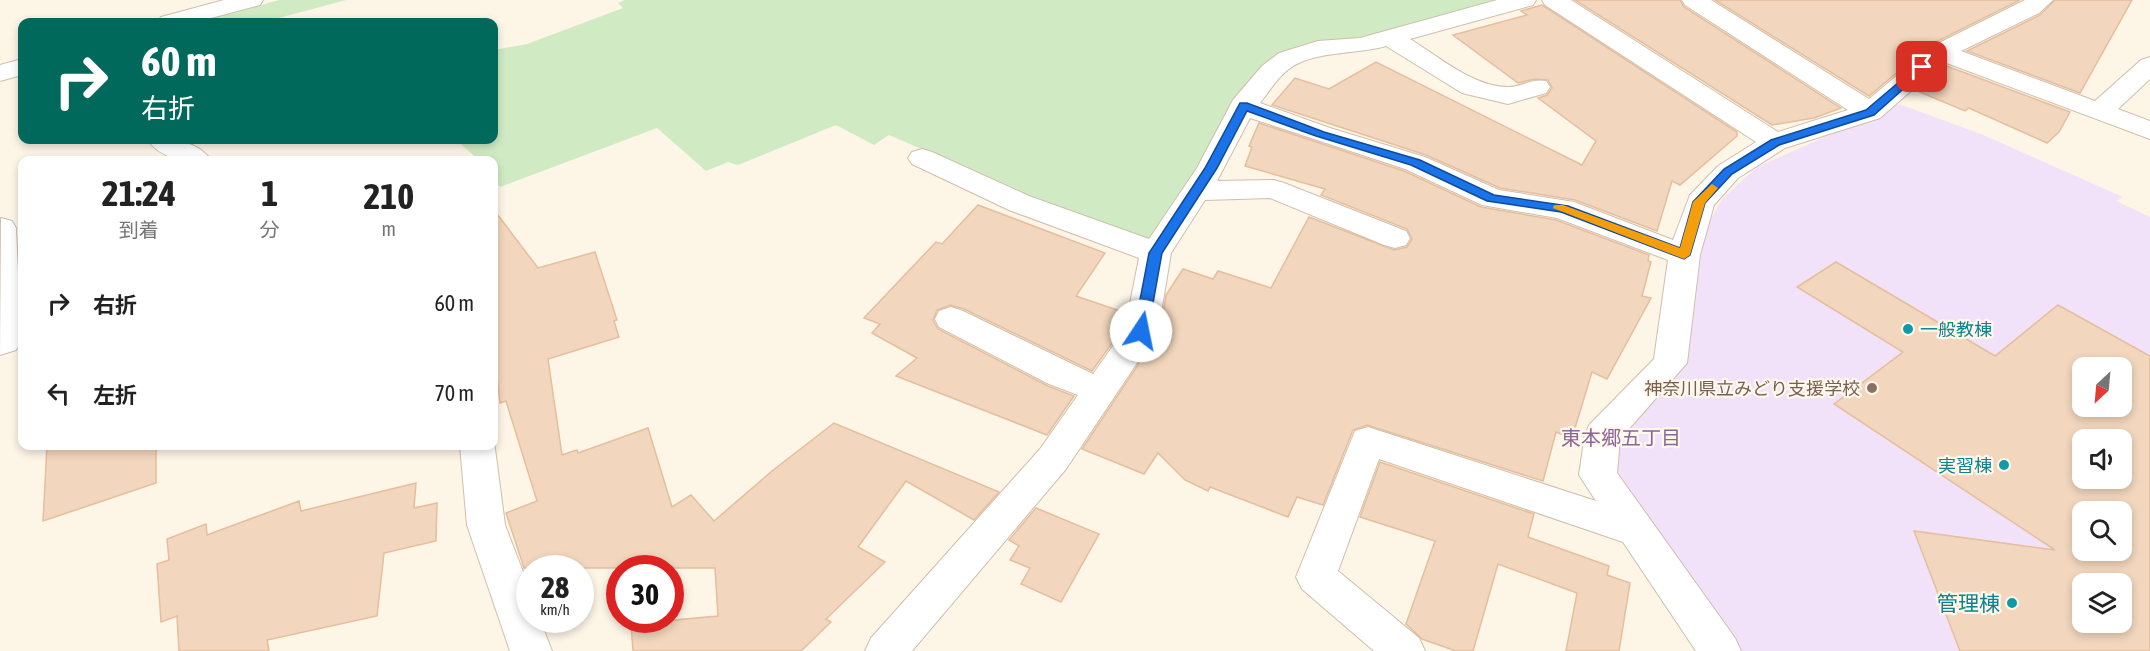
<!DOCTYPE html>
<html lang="ja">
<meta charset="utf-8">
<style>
body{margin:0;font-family:"Asap Condensed","Noto Sans JP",sans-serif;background:#f2f2f2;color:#222;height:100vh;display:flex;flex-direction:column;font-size:22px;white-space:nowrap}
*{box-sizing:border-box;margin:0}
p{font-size:20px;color:#767676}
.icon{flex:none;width:33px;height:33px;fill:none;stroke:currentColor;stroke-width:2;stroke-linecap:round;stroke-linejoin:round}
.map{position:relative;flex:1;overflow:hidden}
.side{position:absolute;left:18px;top:156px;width:480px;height:294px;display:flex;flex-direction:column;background:#fff;border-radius:12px;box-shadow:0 3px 9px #0003}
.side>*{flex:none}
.banner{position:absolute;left:18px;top:18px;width:480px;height:126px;border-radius:12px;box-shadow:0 3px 9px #0003;background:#00695c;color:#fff;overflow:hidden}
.needle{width:39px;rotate:206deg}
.buttons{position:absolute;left:2072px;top:357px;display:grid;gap:12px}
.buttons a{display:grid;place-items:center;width:60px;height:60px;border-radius:12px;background:#fff;box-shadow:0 3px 9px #0003;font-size:30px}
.speed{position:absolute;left:516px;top:555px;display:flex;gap:12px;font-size:30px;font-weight:700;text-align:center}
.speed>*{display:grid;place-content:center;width:78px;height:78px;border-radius:50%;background:#fff;box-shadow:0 3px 9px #0003;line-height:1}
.speed small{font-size:15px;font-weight:400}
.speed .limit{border:9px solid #d22;background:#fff;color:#111}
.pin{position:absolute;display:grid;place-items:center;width:51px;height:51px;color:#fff;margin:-26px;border-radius:12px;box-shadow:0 3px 9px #0006}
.me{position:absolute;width:66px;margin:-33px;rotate:11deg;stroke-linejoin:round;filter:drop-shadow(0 0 4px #0008)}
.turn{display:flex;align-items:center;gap:21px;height:126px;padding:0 24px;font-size:27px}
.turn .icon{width:78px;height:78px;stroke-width:2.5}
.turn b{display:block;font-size:42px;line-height:51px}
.eta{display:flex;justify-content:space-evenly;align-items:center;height:102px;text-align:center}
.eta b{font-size:36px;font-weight:700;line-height:42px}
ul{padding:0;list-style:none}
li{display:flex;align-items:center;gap:18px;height:90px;padding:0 24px}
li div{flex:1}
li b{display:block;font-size:22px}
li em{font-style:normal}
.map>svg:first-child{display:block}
</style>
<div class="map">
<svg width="2150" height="651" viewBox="0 0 2150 651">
<rect width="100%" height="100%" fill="#fdf5e6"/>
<path fill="#f2e2f9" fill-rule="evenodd" d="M1899 104 1981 134 2123 197 2116 201 2150 217V651H1728L1605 477 1614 430 1683 369 1705 230 1722 199 1757 167ZM2082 368H2121V406H2082ZM2082 440H2121V478H2082ZM2082 512H2121V550H2082ZM2082 584H2121V622H2082Z"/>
<g fill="#d0ebc3">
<polygon points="279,0 346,0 264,22 219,22 214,18"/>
<polygon points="625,0 1503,0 1367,37 1284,52 1204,158 1148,240 1048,204 889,135 874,145 836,125 738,165 728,162 706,171 657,128 500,187 494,179 494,160 479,160 456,140 494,140 494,50 527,44 623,8 618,3"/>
</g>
<g fill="#f2d6bd" stroke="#e5be9d" stroke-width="1.5" fill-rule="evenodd">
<polygon points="1575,0 1680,0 1684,7 1841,108 1814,118 1772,125"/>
<polygon points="1715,0 2020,0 1930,45 1869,96"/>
<polygon points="2055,0 2132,0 2080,93 1967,51 2040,15"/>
<polygon points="1542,5 1737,132 1737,136 1680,185 1672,181 1657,231 1575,200 1500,188 1426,155 1272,105 1295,78 1329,89 1376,62 1582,165 1596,141 1538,98 1547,95 1552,88 1548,80 1535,79 1518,83 1453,35 1527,15 1521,11"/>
<polygon points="1944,65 2070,112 2059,132 2047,143 1969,108 1965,111 1915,90"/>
<polygon points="1259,123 1404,171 1481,207 1556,220 1649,255 1648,261 1651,262 1642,296 1651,298 1607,379 1592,372 1572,438 1556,432 1543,481 1367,425 1353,430 1323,505 1297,497 1288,517 1210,487 1208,491 1185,480 1158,453 1144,474 1082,449 1160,332 1166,295 1183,269 1213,279 1218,271 1271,288 1309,217 1394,250 1407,247 1412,239 1407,229 1321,195 1325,189 1245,166 1252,147 1249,146"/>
<polygon points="978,205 1105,253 1076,296 1126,313 1123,328 1092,371 964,309 950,305 937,310 933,320 938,329 1048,386 1074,396 1047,435 896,376 917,358 872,333 880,324 864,318 936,242 942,244"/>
<polygon points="494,210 538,268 595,252 617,320 614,321 619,337 548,359 562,455 577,450 578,453 648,428 672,507 691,495 714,521 772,471 834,423 999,492 974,520 906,481 858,547 885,562 826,619 831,622 801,651 633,651 631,624 718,616 715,568 524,568 506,513 537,501 506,401 500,403 494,346"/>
<path d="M1836 262 1995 356 2058 305 2150 356V651H1960L1914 531 2055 550 1834 404 1903 352 1797 287ZM2082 368H2121V406H2082ZM2082 440H2121V478H2082ZM2082 512H2121V550H2082ZM2082 584H2121V622H2082Z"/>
<polygon points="47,446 156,446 156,483 43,521"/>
<polygon points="1380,462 1534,514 1528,537 1609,566 1607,575 1630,583 1619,651 1566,651 1577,593 1498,564 1473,651 1456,651 1422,639 1406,624 1435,541 1360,517"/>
<polygon points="416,483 414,508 437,503 436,541 384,553 377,616 267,640 269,651 179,651 177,616 161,622 157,564 169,560 167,539 206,524 207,535 299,501 301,511"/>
<polygon points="1036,508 1099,534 1061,602 1021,584 1030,568 1010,560 1019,546 1009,540"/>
</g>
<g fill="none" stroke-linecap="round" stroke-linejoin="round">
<g stroke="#cfbeac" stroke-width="2">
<g id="street">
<polygon points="224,0 263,0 260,5 196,22 158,22 161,17"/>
<path d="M1497 0H1536L1533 5 1410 39C1438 56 1472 86 1506 87 1520 88 1531 78 1546 81L1550 87 1546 93 1508 104 1462 93 1386 46C1358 54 1325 51 1299 63 1282 70 1271 89 1260 103L1330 128 1425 157 1499 190 1574 202 1673 240 1690 195 1718 166 1756 142 1545 5 1542 0H1571L1778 132 1848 110 1685 5 1682 0H1711L1869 99 1931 47 2025 0H2053L2039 13 1961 51 2095 101 2141 60 2150 57V79L2118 109 2150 121V139L1944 62 1880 118 1785 148 1738 178 1714 205 1700 255 1687 363 1620 439 1617 473 1735 638 1741 651H1696L1623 542 1379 459 1338 571 1419 638 1425 651H1374L1302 589 1296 577 1355 431 1368 427 1596 501 1579 475 1585 434 1590 424 1654 359 1668 260 1557 218 1482 205 1405 169 1250 118 1217 181 1274 180 1284 183 1406 231 1410 238 1406 245 1395 248 1384 245 1270 198 1205 200 1171 253 1158 331 1153 339 1066 469 912 651H865L871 638 1040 449 1078 395 1049 384 939 327 935 319 939 311 951 307 963 311 1093 374 1125 329 1139 258 1009 210 912 164 908 158 912 152 922 149 932 152 1029 196 1149 239 1197 168 1233 100 1262 66 1279 53 1318 41 1360 38Z"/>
<polygon points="22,59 22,75 0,81 0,65"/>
<path d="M148 140C170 138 197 140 211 160 189 162 162 161 148 140Z"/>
<polygon points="1,218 12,221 16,228 21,342 16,350 0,355"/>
<polygon points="494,441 505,525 530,590 530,620 540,620 552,651 510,651 467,525 460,446 494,446"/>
</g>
</g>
<use href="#street" fill="#fff" fill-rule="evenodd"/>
</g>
<polygon fill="#1a73e8" stroke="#114b97" stroke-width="1.5" points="1919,65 1928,67 1874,115 1779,145 1732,174 1705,203 1690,255 1684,259 1561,212 1487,201 1411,165 1316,136 1247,111 1217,168 1162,253 1148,331 1141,335 1134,331 1149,253 1205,168 1240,103 1247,103 1324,132 1420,160 1494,195 1568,206 1680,248 1693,202 1724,169 1771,140 1866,110"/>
<polygon fill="#f59e0b" points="1712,184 1718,188 1705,203 1690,255 1684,259 1553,208 1554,205 1563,205 1680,248 1693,202"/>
<g fill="#0f9aa8" stroke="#fff9ec" stroke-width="2">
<circle cx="1908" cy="329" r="6"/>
<circle cx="2004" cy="465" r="6"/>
<circle cx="2012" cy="603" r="6"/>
</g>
<circle fill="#8d6e63" stroke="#fff9ec" stroke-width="2" cx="1872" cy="388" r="6"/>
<g text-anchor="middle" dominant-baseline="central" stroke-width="4.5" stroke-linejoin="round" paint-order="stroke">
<g font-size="18" fill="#0d838f" stroke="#fff9ec" text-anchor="start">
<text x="1920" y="329">一般教棟</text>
<text x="1992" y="465" text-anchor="end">実習棟</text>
</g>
<g font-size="18" fill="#785e54" stroke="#fff9ec" text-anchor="end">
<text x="1860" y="388">神奈川県立みどり支援学校</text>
</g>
<g font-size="20" fill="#8c659a" stroke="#fff9ec">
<text x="1621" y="437">東本郷五丁目</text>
</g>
<g font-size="21" fill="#0d838f" stroke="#fff9ec" text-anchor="end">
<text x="2000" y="603">管理棟</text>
</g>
</g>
</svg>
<div class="buttons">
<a><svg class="needle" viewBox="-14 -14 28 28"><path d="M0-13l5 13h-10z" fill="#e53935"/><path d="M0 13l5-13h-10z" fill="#767676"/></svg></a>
<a><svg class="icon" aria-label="sound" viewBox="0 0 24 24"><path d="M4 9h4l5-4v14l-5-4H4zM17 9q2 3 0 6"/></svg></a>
<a><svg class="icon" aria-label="search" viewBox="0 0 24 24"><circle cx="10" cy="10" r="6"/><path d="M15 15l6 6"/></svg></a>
<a><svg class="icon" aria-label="layers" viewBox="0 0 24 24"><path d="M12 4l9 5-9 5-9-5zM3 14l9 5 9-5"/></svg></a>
</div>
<div class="speed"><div>28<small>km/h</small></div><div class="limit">30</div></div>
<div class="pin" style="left:1922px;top:67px;background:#d93025"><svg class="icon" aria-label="arrive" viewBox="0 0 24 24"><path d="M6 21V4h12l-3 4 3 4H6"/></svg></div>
<svg class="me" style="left:1141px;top:331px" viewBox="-20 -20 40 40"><circle r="19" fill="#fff"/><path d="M0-13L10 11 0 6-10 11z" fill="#1a73e8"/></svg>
<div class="banner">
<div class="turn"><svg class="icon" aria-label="right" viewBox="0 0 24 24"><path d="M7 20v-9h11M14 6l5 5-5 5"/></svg><div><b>60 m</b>右折</div></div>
</div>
<section class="side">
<div class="eta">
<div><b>21:24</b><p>到着</p></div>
<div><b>1</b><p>分</p></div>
<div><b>210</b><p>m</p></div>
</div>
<ul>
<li><svg class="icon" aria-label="right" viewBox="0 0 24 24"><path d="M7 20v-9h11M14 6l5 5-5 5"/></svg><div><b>右折</b></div><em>60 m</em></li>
<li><svg class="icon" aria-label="left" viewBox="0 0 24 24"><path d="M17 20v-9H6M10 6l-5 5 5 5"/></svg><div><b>左折</b></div><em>70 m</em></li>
</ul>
</section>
</div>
